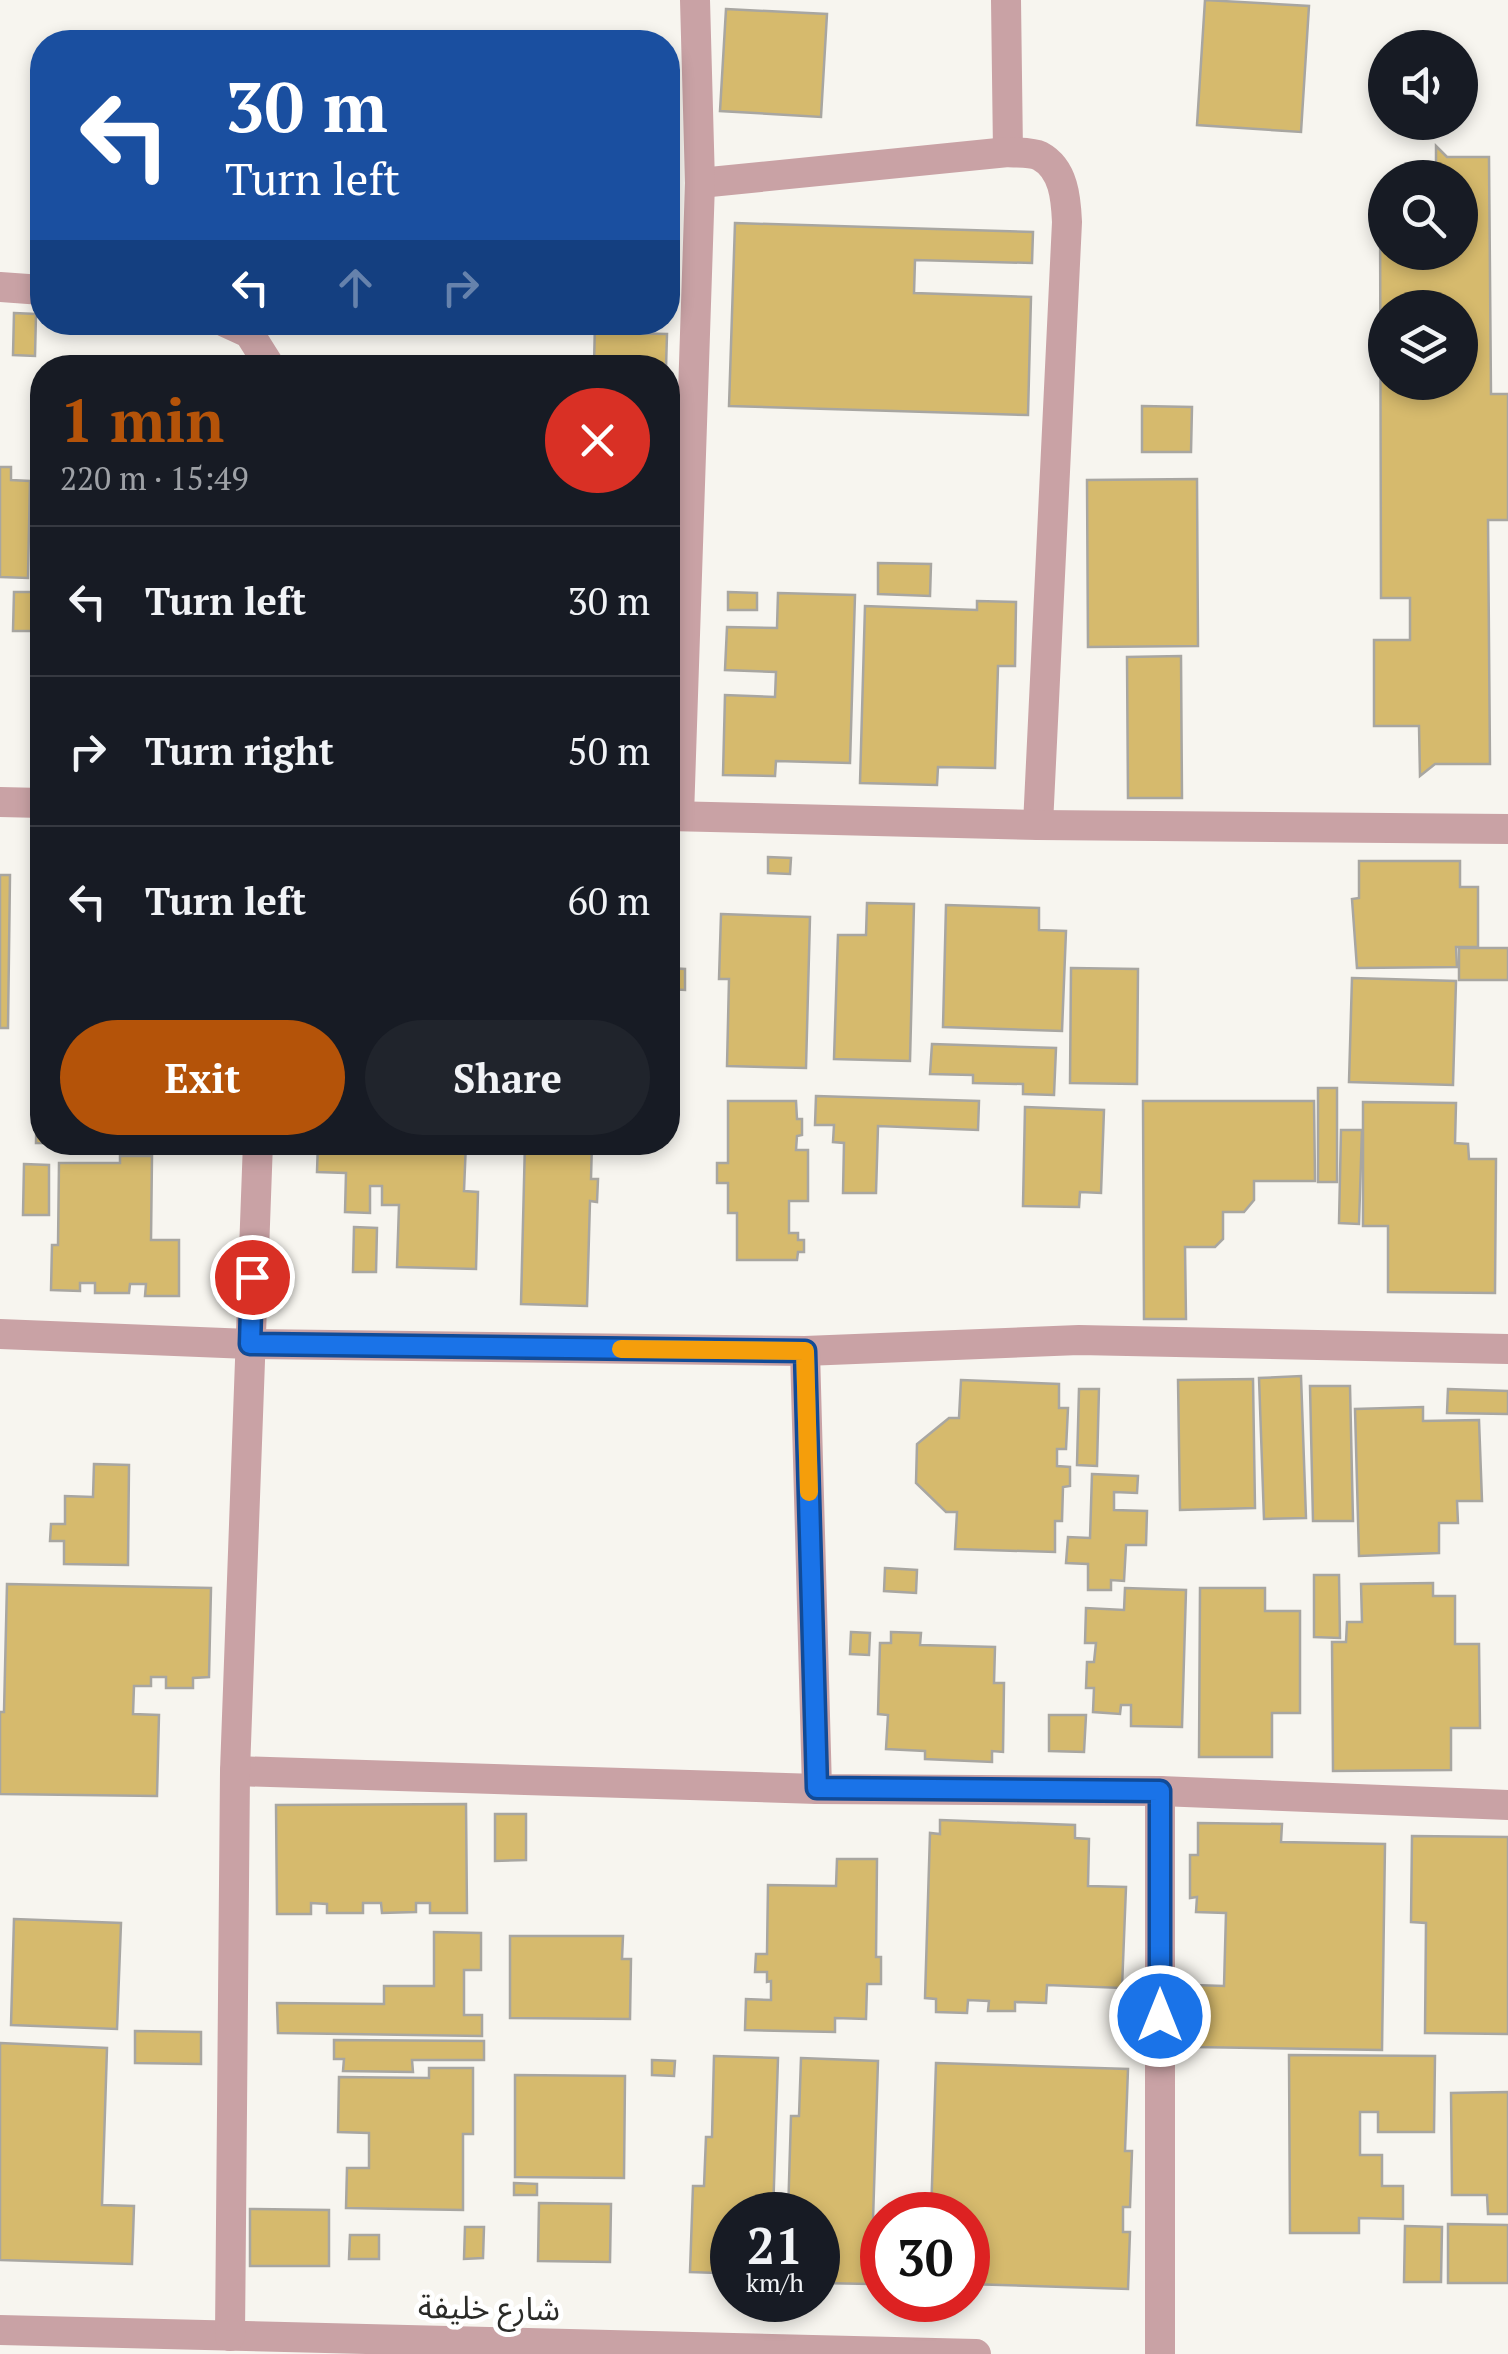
<!DOCTYPE html>
<meta charset="utf-8">
<style>
body{margin:0;font-family:"PT Serif","Noto Sans Arabic",serif;background:#20242c;color:#f1f3f6;height:100vh;display:flex;flex-direction:column;font-size:38px;white-space:nowrap}
*{box-sizing:border-box;margin:0}
p{font-size:32px;color:#9ea1a6}
.icon{flex:none;width:55px;height:55px;fill:none;stroke:currentColor;stroke-width:2;stroke-linecap:round;stroke-linejoin:round}
.map{position:relative;flex:1;overflow:hidden}
.panel{position:absolute;left:30px;top:355px;width:650px;height:800px;display:flex;flex-direction:column;background:#171b24;border-radius:40px;box-shadow:0 5px 15px #0003}
.panel>*{flex:none}
.guide{position:absolute;left:30px;top:30px;width:650px;height:305px;border-radius:40px;box-shadow:0 5px 15px #0003;background:#1a4fa0;color:#fff;overflow:hidden}
.controls{position:absolute;left:1368px;top:30px;display:grid;gap:20px}
.controls a{display:grid;place-items:center;width:110px;height:110px;border-radius:50%;background:#171b24;box-shadow:0 5px 15px #0003;font-size:50px}
.speed{position:absolute;left:710px;top:2192px;display:flex;gap:20px;font-size:50px;font-weight:700;text-align:center}
.speed>*{display:grid;place-content:center;width:130px;height:130px;border-radius:50%;background:#171b24;box-shadow:0 5px 15px #0003;line-height:1}
.speed small{font-size:25px;font-weight:400}
.speed .limit{border:15px solid #d22;background:#fff;color:#111}
.pin{position:absolute;display:grid;place-items:center;width:85px;height:85px;color:#fff;margin:-42px;border:5px solid #fff;border-radius:50%;box-shadow:0 2px 10px #0007}
.me{position:absolute;width:110px;margin:-55px;rotate:0deg;stroke-linejoin:round;filter:drop-shadow(0 0 8px #0008)}
.turn{display:flex;align-items:center;gap:35px;height:210px;padding:0 30px;font-size:45px}
.turn .icon{width:130px;height:130px;stroke-width:2.5}
.turn b{display:block;font-size:70px;line-height:85px}
.lanes{display:flex;align-items:center;height:95px;padding:0 30px;background:#0003;justify-content:center;gap:50px;direction:ltr}
.lanes .off{opacity:.35}
.round{display:grid;place-items:center;flex:none;width:105px;height:105px;border-radius:52px;background:#20242c}
.overview{display:flex;align-items:center;justify-content:space-between;height:170px;padding:0 30px}
h1{font-size:60px;font-weight:700;line-height:75px;color:#b45309}
.cta{display:flex;gap:20px;margin-top:auto;padding:20px 30px}
.cta a{flex:1;height:115px;border-radius:60px;background:#b45309;color:#fff;font-size:40px;font-weight:700;line-height:115px;text-align:center}
.cta a+a{background:#20242c;color:#f1f3f6}
ul{padding:0;list-style:none}
li{display:flex;align-items:center;gap:30px;height:150px;padding:0 30px;border-top:2px solid #363941}
li div{flex:1}
li b{display:block;font-size:38px}
li em{font-style:normal}
.map>svg:first-child{display:block}
</style>
<div class="map">
<svg width="1508" height="2354" viewBox="0 0 1508 2354">
<rect width="100%" height="100%" fill="#f7f5ef"/>
<g fill="#d6ba6d" stroke="#a8a6a1" stroke-width="2.5" fill-rule="evenodd">
<polygon points="1205,0 1309,6 1301,132 1197,125"/>
<polygon points="726,9 827,14 821,117 720,111"/>
<path d="M1436 146 1447 157H1489L1491 394H1508V520H1488L1490 764H1435L1420 776 1419 726H1374V640H1410V598H1381L1380 191H1385V252H1460V178H1436ZM1385 308H1460V382H1385Z"/>
<polygon points="735,223 1033,232 1032,263 915,260 914,293 1031,297 1028,415 729,406"/>
<polygon points="14,313 36,314 35,356 13,355"/>
<polygon points="595,322 621,322 621,333 667,334 666,368 594,366"/>
<polygon points="1142,406 1192,407 1191,452 1142,452"/>
<polygon points="0,467 11,467 11,480 30,481 28,578 0,577"/>
<polygon points="1197,479 1198,646 1088,647 1087,480"/>
<polygon points="878,563 931,564 930,596 878,594"/>
<polygon points="14,592 42,592 42,631 13,631"/>
<polygon points="728,592 757,593 757,610 728,610"/>
<polygon points="778,593 855,595 850,763 776,761 775,776 723,775 725,695 775,697 776,672 725,670 727,627 777,628"/>
<polygon points="977,601 1016,602 1015,666 998,666 995,768 938,767 937,785 860,783 865,606 977,610"/>
<polygon points="1181,656 1182,798 1128,798 1127,657"/>
<polygon points="768,857 791,858 790,874 768,873"/>
<polygon points="1359,861 1460,861 1460,887 1478,887 1478,947 1456,947 1457,967 1357,968 1352,899 1359,898"/>
<polygon points="0,875 10,875 8,1028 0,1028"/>
<polygon points="867,903 914,904 910,1061 834,1059 838,935 866,935"/>
<polygon points="946,905 1039,908 1039,930 1066,931 1062,1031 943,1027"/>
<polygon points="721,914 810,917 806,1068 727,1066 729,979 719,979"/>
<rect x="1459" y="948" width="49" height="32"/>
<polygon points="668,968 685,969 685,990 668,989"/>
<polygon points="1071,968 1138,969 1137,1084 1070,1083"/>
<polygon points="1352,978 1456,981 1453,1085 1349,1082"/>
<polygon points="932,1044 1056,1048 1054,1095 1023,1094 1023,1084 973,1083 973,1075 930,1074"/>
<polygon points="37,1072 42,1072 42,1142 227,1142 227,1145 36,1143"/>
<rect x="1318" y="1088" width="19" height="94"/>
<polygon points="816,1096 979,1101 978,1130 878,1126 876,1193 843,1193 844,1143 833,1142 834,1125 815,1125"/>
<polygon points="728,1101 796,1101 797,1119 802,1119 802,1135 797,1136 796,1150 808,1150 808,1201 789,1201 789,1233 798,1233 798,1240 804,1240 804,1252 798,1252 797,1260 737,1260 737,1213 728,1213 728,1183 717,1183 717,1163 728,1163"/>
<polygon points="1143,1101 1314,1101 1315,1181 1254,1181 1254,1200 1244,1212 1223,1212 1223,1239 1215,1247 1185,1247 1186,1319 1144,1319"/>
<polygon points="1363,1102 1456,1103 1455,1143 1468,1144 1469,1159 1496,1159 1495,1293 1388,1292 1388,1226 1363,1226"/>
<polygon points="1025,1107 1104,1110 1101,1193 1080,1192 1079,1207 1023,1206"/>
<polygon points="1341,1130 1362,1130 1359,1224 1339,1223"/>
<polygon points="318,1142 466,1142 464,1191 478,1192 476,1269 397,1267 399,1205 382,1205 382,1186 370,1186 370,1213 345,1212 346,1173 317,1172"/>
<polygon points="525,1142 592,1142 591,1179 598,1179 597,1202 590,1201 587,1306 521,1304"/>
<polygon points="120,1156 152,1156 151,1240 179,1240 179,1296 145,1296 146,1284 130,1284 129,1293 95,1293 95,1283 80,1283 80,1291 51,1290 52,1245 58,1245 59,1163 120,1163"/>
<polygon points="24,1164 49,1165 49,1215 23,1215"/>
<polygon points="354,1227 377,1228 376,1272 353,1272"/>
<polygon points="1301,1376 1306,1518 1264,1519 1259,1378"/>
<polygon points="1253,1379 1255,1508 1180,1510 1178,1380"/>
<polygon points="961,1380 1059,1384 1059,1408 1068,1408 1066,1449 1057,1449 1057,1466 1070,1467 1070,1486 1063,1487 1062,1521 1055,1521 1055,1552 955,1549 957,1512 946,1512 916,1483 917,1444 949,1418 959,1418"/>
<polygon points="1310,1386 1350,1386 1353,1521 1313,1521"/>
<polygon points="1079,1389 1099,1389 1097,1466 1077,1465"/>
<polygon points="1448,1389 1508,1391 1508,1414 1447,1413"/>
<polygon points="1423,1407 1423,1421 1479,1420 1482,1501 1457,1501 1458,1523 1439,1523 1439,1553 1359,1556 1355,1409"/>
<polygon points="94,1464 129,1465 128,1565 64,1564 64,1541 50,1541 51,1524 65,1524 65,1496 93,1497"/>
<polygon points="1092,1474 1138,1476 1137,1493 1114,1492 1114,1510 1147,1511 1146,1545 1126,1545 1124,1581 1111,1580 1111,1590 1088,1590 1088,1564 1066,1563 1068,1537 1090,1538"/>
<polygon points="885,1568 917,1570 916,1593 884,1591"/>
<polygon points="1314,1575 1339,1575 1340,1638 1314,1637"/>
<polygon points="1433,1583 1433,1596 1455,1596 1455,1644 1479,1644 1480,1728 1451,1728 1451,1770 1333,1771 1332,1642 1346,1642 1347,1622 1362,1622 1361,1584"/>
<polygon points="7,1584 211,1588 209,1677 193,1678 193,1688 166,1688 166,1677 151,1677 151,1686 134,1686 133,1714 159,1715 157,1796 0,1794 0,1712 4,1712"/>
<polygon points="1125,1588 1186,1590 1182,1727 1131,1726 1131,1705 1121,1705 1120,1714 1093,1712 1094,1688 1086,1688 1087,1662 1094,1662 1096,1643 1085,1643 1086,1608 1124,1610"/>
<polygon points="1200,1588 1265,1588 1265,1611 1300,1611 1300,1713 1272,1713 1272,1757 1199,1757"/>
<polygon points="851,1632 870,1633 869,1655 850,1654"/>
<polygon points="891,1632 921,1633 920,1645 995,1647 994,1683 1004,1683 1003,1752 992,1751 992,1762 925,1759 925,1751 886,1749 888,1715 878,1714 880,1643 891,1643"/>
<polygon points="1049,1715 1086,1715 1084,1752 1049,1751"/>
<polygon points="466,1804 467,1913 430,1913 430,1903 416,1903 416,1912 382,1913 381,1903 363,1903 363,1913 327,1913 327,1904 311,1903 311,1914 277,1914 276,1805"/>
<polygon points="495,1814 526,1814 526,1860 495,1861"/>
<polygon points="940,1820 1075,1825 1075,1838 1089,1839 1088,1886 1126,1887 1122,1988 1047,1985 1046,2003 1015,2002 1015,2011 988,2011 989,2001 968,2000 967,2013 936,2012 936,1999 925,1998 930,1833 940,1834"/>
<polygon points="1198,1823 1282,1824 1281,1842 1385,1844 1382,2050 1195,2047 1195,2030 1190,2029 1190,2004 1195,2004 1195,1985 1224,1986 1226,1913 1196,1912 1197,1897 1190,1898 1190,1855 1198,1855"/>
<polygon points="1412,1836 1508,1837 1508,2034 1425,2033 1426,1923 1411,1922"/>
<polygon points="837,1859 877,1859 876,1957 881,1957 881,1984 867,1984 866,2019 835,2018 835,2032 745,2030 746,1999 771,2000 771,1981 767,1982 767,1972 755,1972 756,1954 767,1954 768,1885 836,1886"/>
<polygon points="14,1919 121,1923 117,2029 11,2025"/>
<polygon points="434,1932 481,1933 481,1970 464,1970 464,2015 482,2015 482,2036 278,2033 277,2003 384,2004 384,1986 434,1986"/>
<polygon points="510,1936 623,1936 622,1959 631,1959 630,2019 510,2018"/>
<polygon points="135,2031 201,2032 201,2064 135,2063"/>
<polygon points="334,2040 484,2041 484,2060 412,2060 413,2072 343,2071 344,2059 334,2059"/>
<polygon points="0,2043 107,2048 102,2205 134,2206 132,2264 0,2260"/>
<polygon points="1289,2055 1435,2056 1434,2132 1378,2132 1378,2112 1360,2112 1360,2155 1382,2155 1382,2186 1403,2186 1403,2219 1359,2218 1359,2233 1290,2233"/>
<polygon points="714,2056 778,2058 773,2215 732,2215 732,2263 717,2262 717,2273 690,2272 693,2186 704,2186 706,2137 712,2137"/>
<polygon points="801,2058 878,2061 871,2284 818,2283 818,2215 788,2215 791,2116 799,2116"/>
<polygon points="652,2060 675,2061 674,2076 652,2075"/>
<polygon points="936,2063 1128,2069 1125,2151 1132,2151 1130,2207 1123,2207 1123,2232 1130,2232 1128,2289 968,2284 968,2215 931,2215"/>
<polygon points="429,2068 473,2068 473,2134 463,2134 463,2210 346,2208 347,2168 369,2168 369,2133 338,2132 339,2077 429,2078"/>
<polygon points="515,2075 625,2076 624,2178 515,2177"/>
<polygon points="1508,2092 1508,2214 1488,2214 1487,2195 1452,2195 1451,2093"/>
<polygon points="514,2183 537,2184 537,2195 514,2195"/>
<polygon points="539,2203 611,2204 610,2262 538,2261"/>
<polygon points="250,2209 329,2210 329,2266 250,2266"/>
<polygon points="1448,2224 1508,2225 1508,2283 1448,2283"/>
<polygon points="1405,2226 1442,2227 1441,2282 1404,2282"/>
<polygon points="465,2227 484,2227 483,2258 464,2259"/>
<polygon points="350,2235 379,2235 379,2259 349,2259"/>
</g>
<g fill="none" stroke-linecap="round" stroke-linejoin="round">
<g stroke="#c9a2a5" stroke-width="30">
<polyline points="1006,0 1008,152"/>
<path d="M700 183 1008 152C1017 153 1032 152 1040 156 1064 169 1066 199 1067 222L1038 825"/>
<polyline points="0,287 42,290"/>
<polyline points="225,322 249,333 271,368"/>
<polyline points="0,802 42,803"/>
<polyline points="668,816 1038,825 1508,829"/>
<polyline points="679,816 700,183 695,0"/>
<polyline points="0,1334 249,1344 805,1351 1079,1340 1508,1349"/>
<polyline points="805,1351 817,1789"/>
<polyline points="235,1771 817,1789 1160,1791 1508,1805"/>
<polyline points="0,2330 976,2354"/>
<polyline points="230,2336 235,1771 258,1142"/>
<polyline points="1160,2354 1160,1791"/>
</g>
</g>
<g fill="none" stroke-linecap="round" stroke-linejoin="round">
<g stroke="#114b97" stroke-width="25">
<polyline id="route" points="252,1277 250,1344 805,1351 817,1788 1160,1791 1160,2016"/>
</g>
<use href="#route" stroke="#1a73e8" stroke-width="18"/>
<polyline stroke="#f59e0b" stroke-width="18" points="621,1349 805,1351 809,1492"/>
</g>
<g text-anchor="middle" dominant-baseline="central" stroke-width="10" stroke-linejoin="round" paint-order="stroke">
<g font-size="32" fill="#2b2b28" stroke="#fff">
<text transform="translate(489 2307) rotate(1)">شارع خليفة</text>
</g>
</g>
</svg>
<div class="controls">
<a><svg class="icon" aria-label="sound" viewBox="0 0 24 24"><path d="M4 9h4l5-4v14l-5-4H4zM17 9q2 3 0 6"/></svg></a>
<a><svg class="icon" aria-label="search" viewBox="0 0 24 24"><circle cx="10" cy="10" r="6"/><path d="M15 15l6 6"/></svg></a>
<a><svg class="icon" aria-label="layers" viewBox="0 0 24 24"><path d="M12 4l9 5-9 5-9-5zM3 14l9 5 9-5"/></svg></a>
</div>
<div class="speed"><div>21<small>km/h</small></div><div class="limit">30</div></div>
<div class="pin" style="left:252px;top:1277px;background:#d93025"><svg class="icon" aria-label="arrive" viewBox="0 0 24 24"><path d="M6 21V4h12l-3 4 3 4H6"/></svg></div>
<svg class="me" style="left:1160px;top:2016px" viewBox="-20 -20 40 40"><circle r="17" fill="#1a73e8" stroke="#fff" stroke-width="3"/><path d="M0-11L8 9 0 5-8 9z" fill="#fff"/></svg>
<div class="guide">
<div class="turn"><svg class="icon" aria-label="left" viewBox="0 0 24 24"><path d="M17 20v-9H6M10 6l-5 5 5 5"/></svg><div><b>30 m</b>Turn left</div></div>
<div class="lanes"><svg class="icon" aria-label="left" viewBox="0 0 24 24"><path d="M17 20v-9H6M10 6l-5 5 5 5"/></svg><svg class="icon off" aria-label="ahead" viewBox="0 0 24 24"><path d="M12 20V5M6 11l6-6 6 6"/></svg><svg class="icon off" aria-label="right" viewBox="0 0 24 24"><path d="M7 20v-9h11M14 6l5 5-5 5"/></svg></div>
</div>
<section class="panel">
<div class="overview"><div><h1>1 min</h1><p>220 m · 15:49</p></div><a class="round" style="background:#d93025;color:#fff"><svg class="icon" aria-label="close" viewBox="0 0 24 24"><path d="M6 6l12 12M18 6L6 18"/></svg></a></div>
<ul>
<li><svg class="icon" aria-label="left" viewBox="0 0 24 24"><path d="M17 20v-9H6M10 6l-5 5 5 5"/></svg><div><b>Turn left</b></div><em>30 m</em></li>
<li><svg class="icon" aria-label="right" viewBox="0 0 24 24"><path d="M7 20v-9h11M14 6l5 5-5 5"/></svg><div><b>Turn right</b></div><em>50 m</em></li>
<li><svg class="icon" aria-label="left" viewBox="0 0 24 24"><path d="M17 20v-9H6M10 6l-5 5 5 5"/></svg><div><b>Turn left</b></div><em>60 m</em></li>
</ul>
<div class="cta"><a>Exit</a><a>Share</a></div>
</section>
</div>
